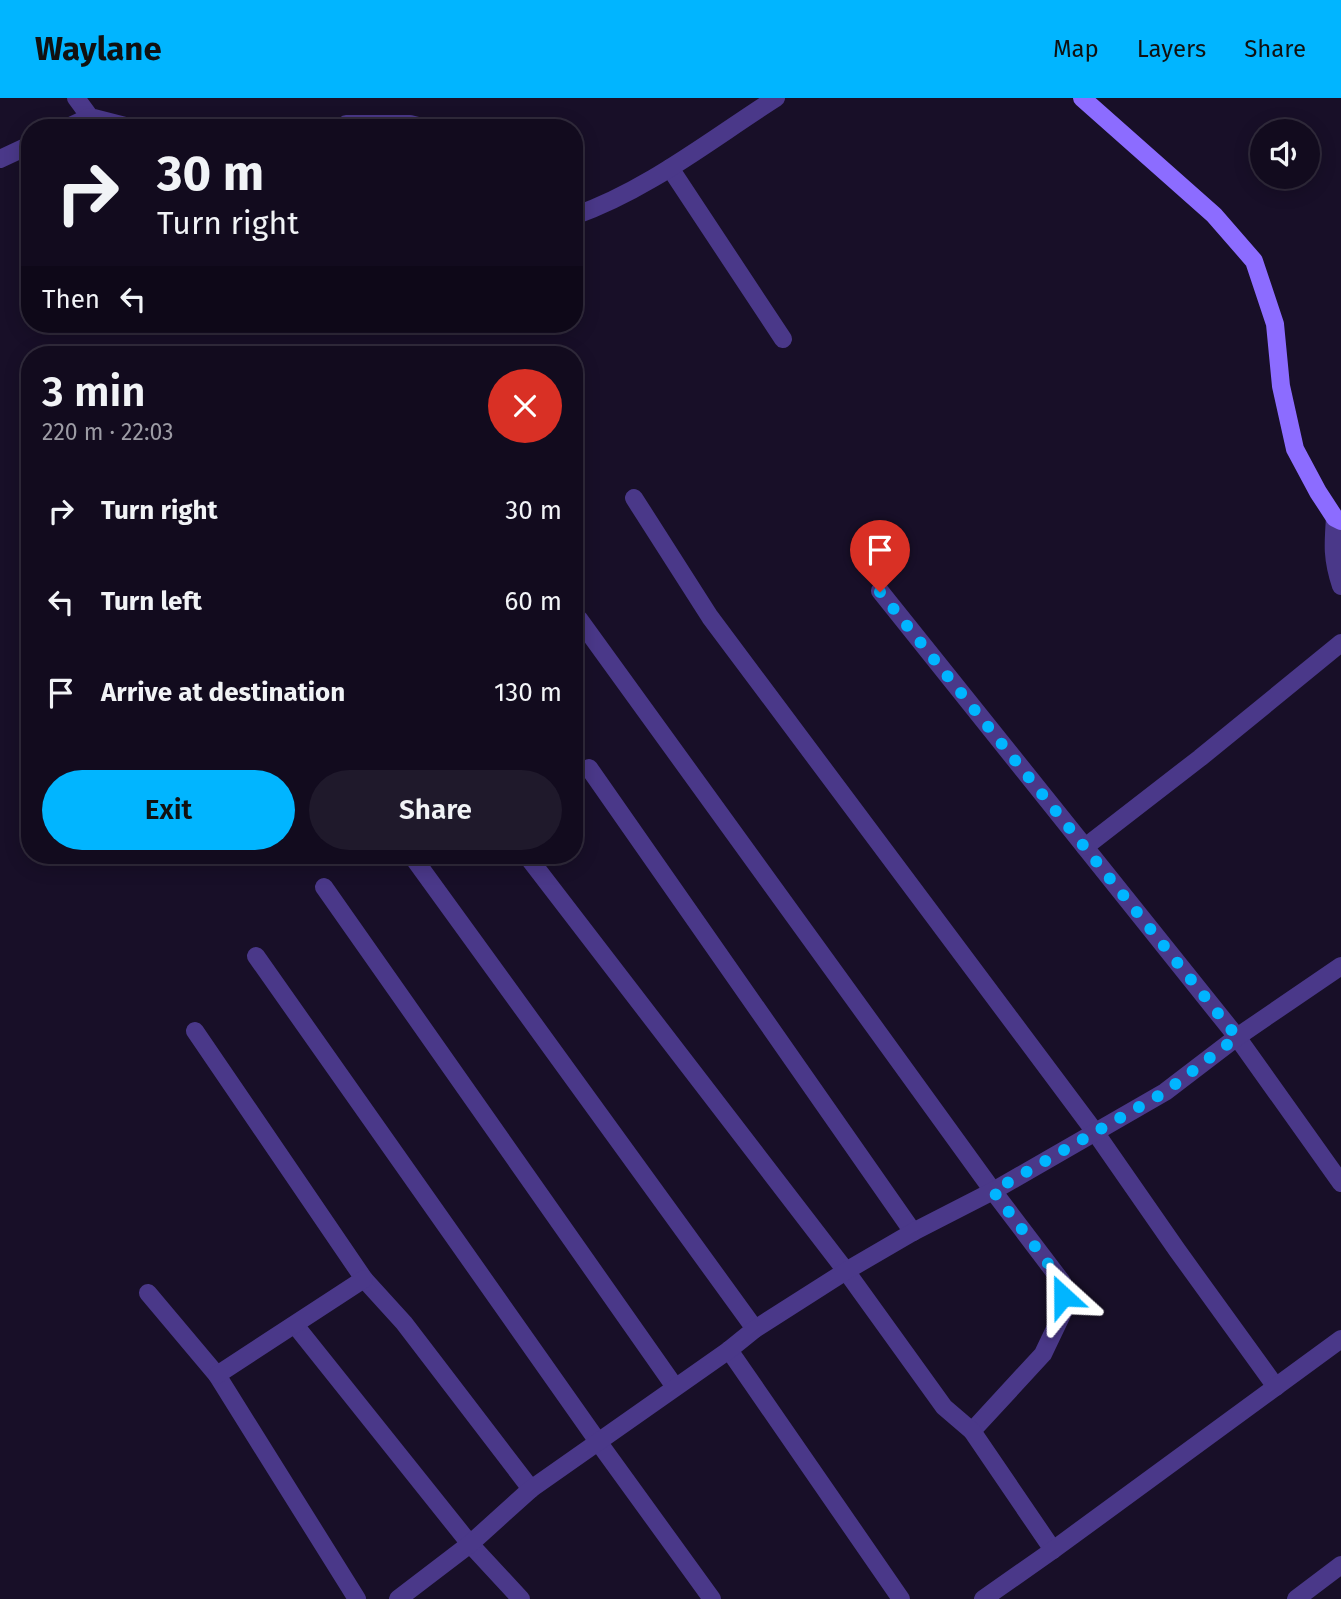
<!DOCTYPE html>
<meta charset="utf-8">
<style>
body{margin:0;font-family:"Fira Sans",sans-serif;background:#1f192b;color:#f1f3f6;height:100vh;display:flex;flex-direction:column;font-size:26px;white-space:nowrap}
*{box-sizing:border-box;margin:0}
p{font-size:23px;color:#9c9ba4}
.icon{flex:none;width:38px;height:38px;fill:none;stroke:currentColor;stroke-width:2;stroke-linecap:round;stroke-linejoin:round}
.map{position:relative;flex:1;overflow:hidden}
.panel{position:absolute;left:21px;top:248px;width:562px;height:518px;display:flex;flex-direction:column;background:#120b1e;border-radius:28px;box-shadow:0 4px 18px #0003,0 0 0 2px #312b3c}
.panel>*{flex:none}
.guide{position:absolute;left:21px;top:21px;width:562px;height:214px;border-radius:28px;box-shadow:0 4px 18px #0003,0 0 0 2px #312b3c;background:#120b1e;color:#f1f3f6;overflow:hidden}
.buttons{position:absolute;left:1250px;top:21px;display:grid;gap:14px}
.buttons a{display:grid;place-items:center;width:70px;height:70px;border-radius:50%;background:#120b1e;box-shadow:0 4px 18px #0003,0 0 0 2px #312b3c;font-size:35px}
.pin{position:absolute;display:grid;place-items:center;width:60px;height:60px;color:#fff;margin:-72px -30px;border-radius:50% 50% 50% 0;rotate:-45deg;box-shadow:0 0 7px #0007}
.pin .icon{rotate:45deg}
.me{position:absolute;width:77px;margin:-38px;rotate:336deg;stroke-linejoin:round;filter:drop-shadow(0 0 5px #0008)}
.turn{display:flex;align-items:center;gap:24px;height:147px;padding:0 21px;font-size:32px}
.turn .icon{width:91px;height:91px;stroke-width:2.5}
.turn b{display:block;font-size:49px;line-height:60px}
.then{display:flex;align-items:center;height:66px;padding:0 21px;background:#0003;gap:14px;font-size:26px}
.round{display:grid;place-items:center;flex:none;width:74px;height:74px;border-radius:37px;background:#1f192b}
.summary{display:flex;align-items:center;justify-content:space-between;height:119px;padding:0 21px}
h1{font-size:42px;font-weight:600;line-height:52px}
.cta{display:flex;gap:14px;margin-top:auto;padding:14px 21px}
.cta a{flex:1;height:80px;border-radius:42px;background:#01b5ff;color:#111;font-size:28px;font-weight:600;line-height:80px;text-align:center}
.cta a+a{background:#1f192b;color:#f1f3f6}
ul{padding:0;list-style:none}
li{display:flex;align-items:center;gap:21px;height:91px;padding:0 21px}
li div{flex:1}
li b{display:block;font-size:26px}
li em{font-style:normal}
header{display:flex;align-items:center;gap:42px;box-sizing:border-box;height:98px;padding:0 35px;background:#01b5ff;color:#111}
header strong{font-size:33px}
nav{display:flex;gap:38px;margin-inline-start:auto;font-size:24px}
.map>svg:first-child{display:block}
</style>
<header>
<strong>Waylane</strong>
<nav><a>Map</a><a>Layers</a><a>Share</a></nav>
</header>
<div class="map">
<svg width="1341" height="1501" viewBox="0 0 1341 1501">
<rect width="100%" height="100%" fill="#180f28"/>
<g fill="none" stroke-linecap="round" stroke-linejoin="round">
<g stroke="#4a3889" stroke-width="18">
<polyline points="76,0 90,19 133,30"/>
<polyline points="346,26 410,26 426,30"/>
<polyline points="66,30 90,19"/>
<polyline points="0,61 30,47"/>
<polyline points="670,70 783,241"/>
<path d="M574 118C648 92 710 42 776 0"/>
<polyline points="634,400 710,519 1095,1034 1177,1152 1276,1289"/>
<path d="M1335 420C1333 447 1332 461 1341 488"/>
<polyline points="880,493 1237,939 1341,1085"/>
<polyline points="579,521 993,1093 1062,1184 1064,1212 1043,1256 972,1333"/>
<polyline points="589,670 913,1134"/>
<polyline points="1085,749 1200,660 1341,545"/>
<polyline points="412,758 755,1231"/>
<polyline points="527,758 846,1173 944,1309 972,1333 1053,1452"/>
<polyline points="324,789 675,1289"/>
<polyline points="256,858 599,1345 712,1501"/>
<polyline points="195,933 364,1181 404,1225 531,1391"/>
<polyline points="148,1195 217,1277 357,1501"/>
<polyline points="295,1227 470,1446 521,1501"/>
<polyline points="729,1252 901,1501"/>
<polyline points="217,1277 364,1181"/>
<polyline points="398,1501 470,1446 531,1391 729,1252 755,1231 846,1173 913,1134 993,1093 1165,994 1237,939 1341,868"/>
<polyline points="983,1501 1053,1452 1341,1241"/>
<polyline points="1296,1501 1341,1467"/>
</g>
<polyline stroke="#8c6cff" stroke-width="18" points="1082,0 1214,117 1254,163 1275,226 1281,288 1295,351 1318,394 1335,420 1341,423"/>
</g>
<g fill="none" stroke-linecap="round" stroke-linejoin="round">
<polyline stroke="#01b5ff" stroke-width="12" stroke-dasharray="0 21.6" points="880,494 1237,939 1165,994 993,1093 1062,1184 1063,1198"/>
</g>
</svg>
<div class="buttons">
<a><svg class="icon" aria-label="sound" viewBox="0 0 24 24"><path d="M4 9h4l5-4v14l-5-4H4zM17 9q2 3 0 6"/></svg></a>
</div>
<div class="pin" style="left:880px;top:494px;background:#d93025"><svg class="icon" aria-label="arrive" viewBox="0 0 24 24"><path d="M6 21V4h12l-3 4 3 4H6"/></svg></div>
<svg class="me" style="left:1063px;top:1198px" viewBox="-20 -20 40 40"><path d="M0-17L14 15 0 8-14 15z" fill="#01b5ff" stroke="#fff" stroke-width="4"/></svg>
<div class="guide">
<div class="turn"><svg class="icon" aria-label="right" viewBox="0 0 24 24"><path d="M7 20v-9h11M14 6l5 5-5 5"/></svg><div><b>30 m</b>Turn right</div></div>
<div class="then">Then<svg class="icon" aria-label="left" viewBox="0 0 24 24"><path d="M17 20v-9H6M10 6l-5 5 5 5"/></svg></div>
</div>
<section class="panel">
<div class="summary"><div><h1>3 min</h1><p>220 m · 22:03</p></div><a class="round" style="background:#d93025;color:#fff"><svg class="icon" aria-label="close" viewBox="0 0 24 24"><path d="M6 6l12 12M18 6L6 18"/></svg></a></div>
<ul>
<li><svg class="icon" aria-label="right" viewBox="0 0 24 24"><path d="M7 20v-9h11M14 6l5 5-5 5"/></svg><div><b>Turn right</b></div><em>30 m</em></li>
<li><svg class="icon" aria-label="left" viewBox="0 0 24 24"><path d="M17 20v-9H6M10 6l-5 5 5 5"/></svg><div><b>Turn left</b></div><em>60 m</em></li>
<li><svg class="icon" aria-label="arrive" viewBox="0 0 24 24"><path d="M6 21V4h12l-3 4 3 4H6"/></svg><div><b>Arrive at destination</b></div><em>130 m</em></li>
</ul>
<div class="cta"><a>Exit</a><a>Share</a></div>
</section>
</div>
